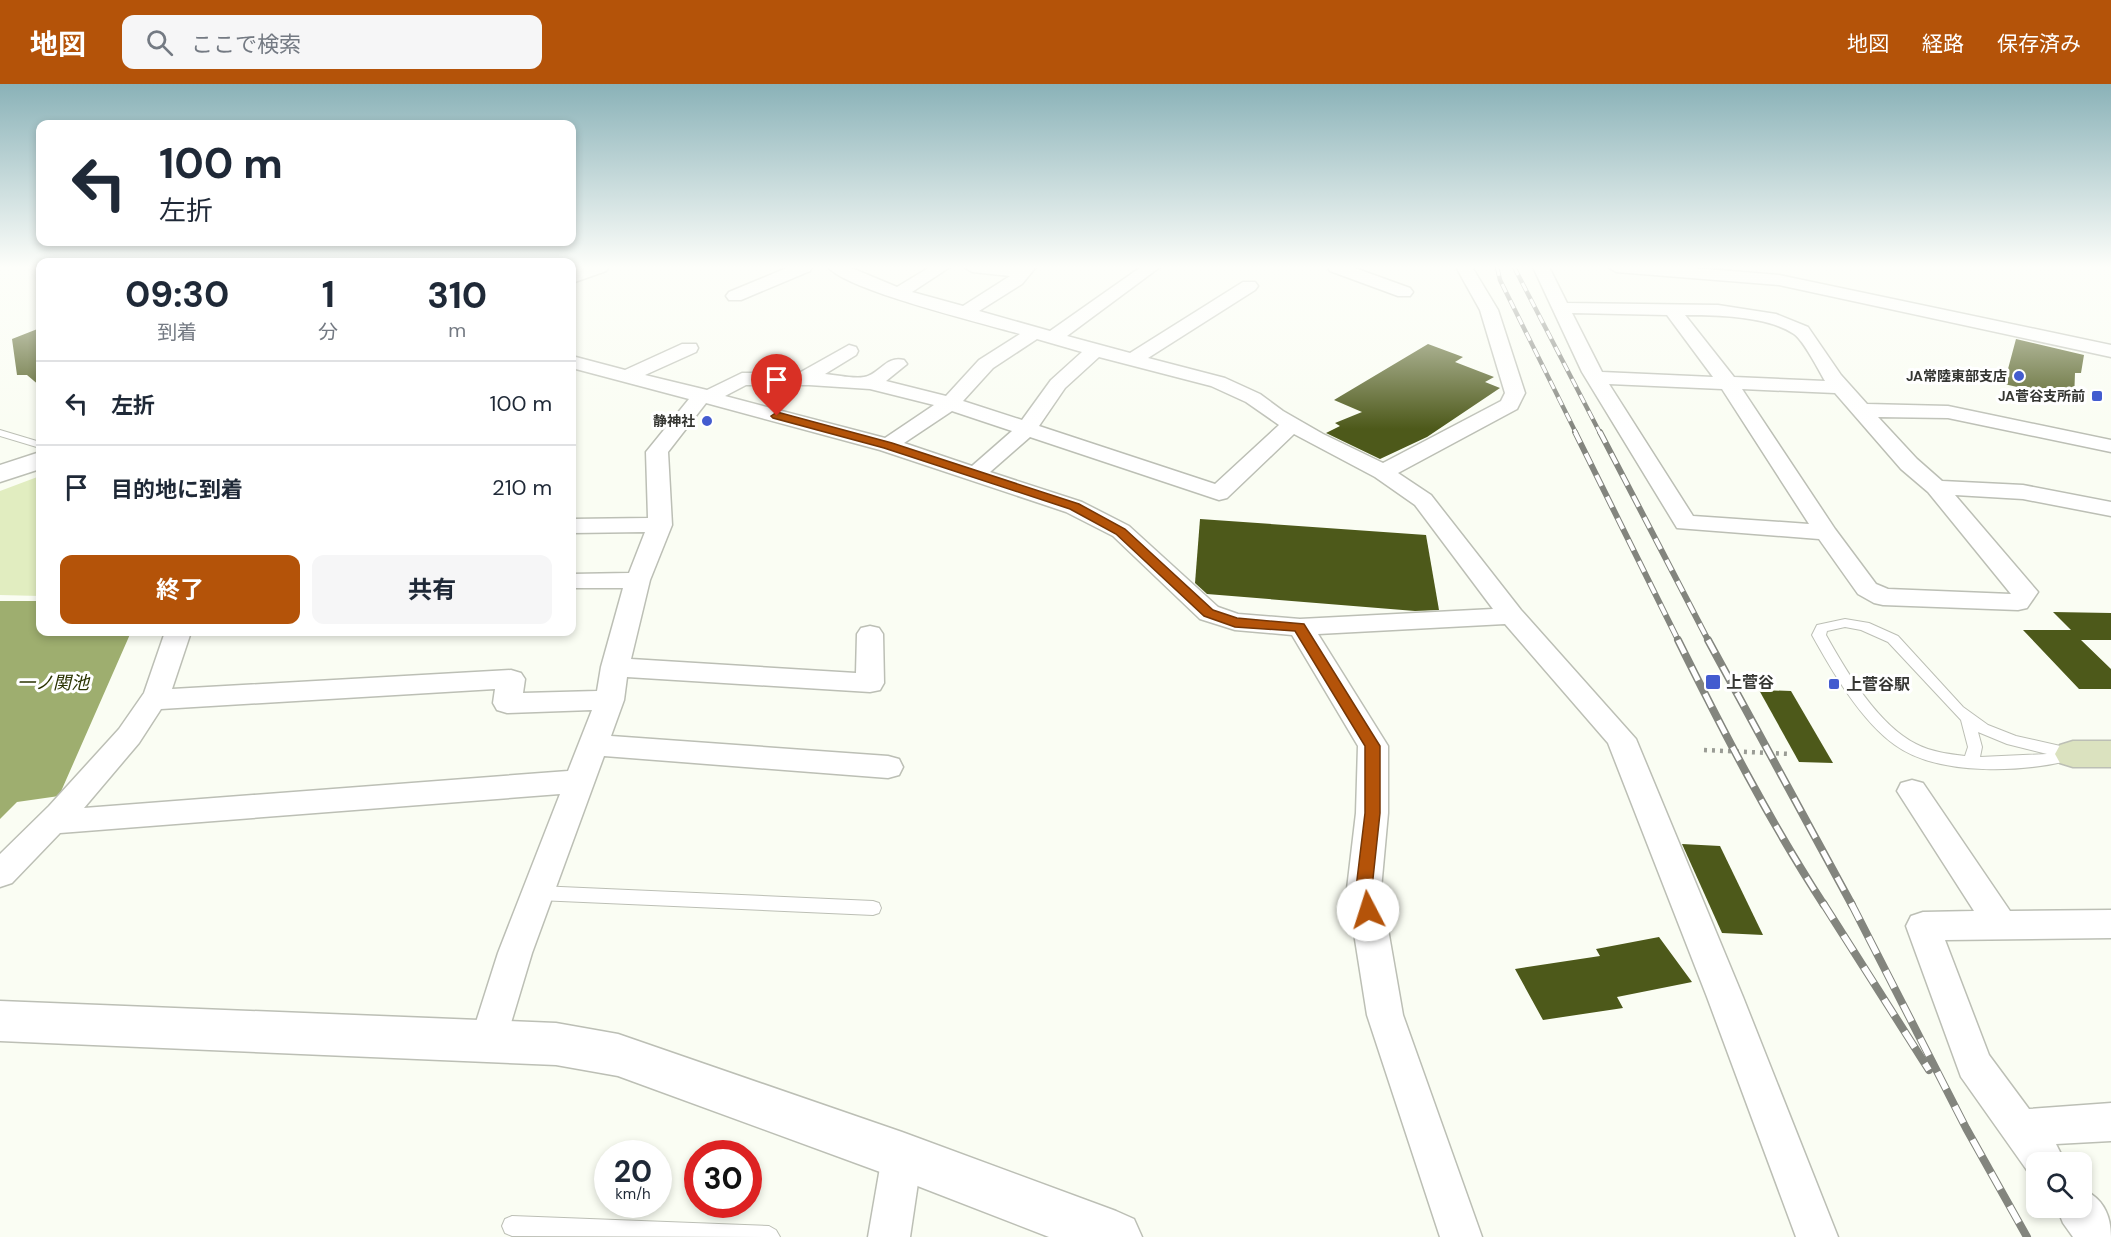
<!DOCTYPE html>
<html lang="ja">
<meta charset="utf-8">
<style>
body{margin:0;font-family:"DM Sans","Noto Sans JP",sans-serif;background:#f6f6f7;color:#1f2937;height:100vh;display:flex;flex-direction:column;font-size:22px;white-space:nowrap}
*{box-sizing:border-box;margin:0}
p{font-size:20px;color:#747a83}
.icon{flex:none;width:33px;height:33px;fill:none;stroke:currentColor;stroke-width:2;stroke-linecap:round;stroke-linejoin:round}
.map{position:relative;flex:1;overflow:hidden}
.panel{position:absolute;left:36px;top:174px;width:540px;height:378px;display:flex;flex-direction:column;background:#fff;border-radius:12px;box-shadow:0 3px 9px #0003}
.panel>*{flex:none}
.banner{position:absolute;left:36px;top:36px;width:540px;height:126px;border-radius:12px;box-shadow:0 3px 9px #0003;background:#fff;color:#1f2937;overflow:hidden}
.buttons{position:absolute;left:2026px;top:1068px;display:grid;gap:12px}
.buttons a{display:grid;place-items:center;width:66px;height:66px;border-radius:12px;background:#fff;box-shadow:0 3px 9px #0003;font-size:30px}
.speed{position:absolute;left:594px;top:1056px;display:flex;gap:12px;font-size:30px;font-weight:700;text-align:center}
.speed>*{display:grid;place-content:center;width:78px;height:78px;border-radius:50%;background:#fff;box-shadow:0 3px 9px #0003;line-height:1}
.speed small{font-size:15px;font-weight:400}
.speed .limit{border:9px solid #d22;background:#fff;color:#111}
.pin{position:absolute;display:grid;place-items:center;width:51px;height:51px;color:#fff;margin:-62px -26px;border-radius:50% 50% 50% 0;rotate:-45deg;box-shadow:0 0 6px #0007}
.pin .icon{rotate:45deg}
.me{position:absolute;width:66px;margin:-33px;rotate:355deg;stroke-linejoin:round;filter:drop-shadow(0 0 4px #0008)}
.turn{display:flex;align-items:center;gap:21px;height:126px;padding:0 24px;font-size:27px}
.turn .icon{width:78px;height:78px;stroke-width:2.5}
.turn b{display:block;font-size:42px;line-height:51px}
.eta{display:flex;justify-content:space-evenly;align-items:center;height:102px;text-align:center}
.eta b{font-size:36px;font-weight:700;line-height:42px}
.button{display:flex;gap:12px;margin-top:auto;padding:12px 24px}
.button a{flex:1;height:69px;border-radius:12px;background:#b45309;color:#fff;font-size:24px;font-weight:700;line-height:69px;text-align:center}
.button a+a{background:#f6f6f7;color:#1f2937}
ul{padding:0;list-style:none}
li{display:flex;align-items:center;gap:18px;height:84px;padding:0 24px;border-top:2px solid #e0e1e3}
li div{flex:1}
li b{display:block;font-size:22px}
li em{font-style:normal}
header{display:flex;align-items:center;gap:36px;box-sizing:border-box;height:84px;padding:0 30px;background:#b45309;color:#fff}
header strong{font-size:28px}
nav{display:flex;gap:33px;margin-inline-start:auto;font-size:21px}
.search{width:420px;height:54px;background:#f6f6f7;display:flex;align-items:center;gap:15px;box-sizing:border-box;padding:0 21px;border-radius:12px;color:#747a83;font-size:22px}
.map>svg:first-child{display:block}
</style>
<header>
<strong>地図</strong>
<div class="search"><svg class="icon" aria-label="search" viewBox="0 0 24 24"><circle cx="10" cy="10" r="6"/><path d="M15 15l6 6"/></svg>ここで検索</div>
<nav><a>地図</a><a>経路</a><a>保存済み</a></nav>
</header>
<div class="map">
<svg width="2111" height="1153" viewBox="0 0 2111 1153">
<rect width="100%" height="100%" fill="#fafdf3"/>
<polygon fill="#e1edc0" points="40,392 40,512 0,511 0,407"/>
<polygon fill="#9eae6f" points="0,517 40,517 40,548 131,548 59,712 17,718 0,735"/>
<g fill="#4d591a">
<polygon points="40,244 40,302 27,291 17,291 12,255"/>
<polygon points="2016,255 2084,271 2081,289 2075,289 2074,316 2004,300"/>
<polygon points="1428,260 1463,273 1455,278 1494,293 1485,298 1500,304 1427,353 1380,375 1326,349 1340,342 1335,339 1362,328 1334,316"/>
<polygon points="1200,435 1426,451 1439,526 1415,527 1207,510 1195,499"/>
<polygon points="2053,528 2111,529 2111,556 2081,556 2111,585 2111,605 2079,605 2023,546 2071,546"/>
<polygon points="1759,606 1791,607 1833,679 1799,678"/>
<polygon points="1682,760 1720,762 1763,851 1722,849"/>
<polygon points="1659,853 1692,898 1617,913 1623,924 1543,936 1515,885 1600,872 1596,865"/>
</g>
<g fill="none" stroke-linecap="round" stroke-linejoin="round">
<g stroke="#bcbfb5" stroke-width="2">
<g id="service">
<polygon points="0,346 40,358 40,364 0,352"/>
<path d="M1845 535 1869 539 1898 552 1963 623 1988 641 2016 652 2078 666 2080 670 2078 674C2028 689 1939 693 1895 661 1861 637 1832 587 1812 551L1817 541ZM1845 543 1861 546 1888 558 1961 636 1968 663 1965 672C1949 670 1931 668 1916 660 1878 641 1846 587 1826 551L1827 547ZM1978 648 2007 660 2047 670 1980 673 1982 663Z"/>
<polygon points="538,802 873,817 879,819 881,824 879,829 873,831 538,816 532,814 530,809 532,804"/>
<polygon points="512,1132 769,1142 776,1146 780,1153 512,1152 505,1149 502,1142 505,1135"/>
</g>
</g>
<g stroke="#bcbfb5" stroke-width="3">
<g id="minor">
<polygon points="789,183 812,183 810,187 741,216 729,216 726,212 729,208"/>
<path d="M828 183H849L897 203 930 183H950L912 208 963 222 1010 192 972 188 964 183H1036L1022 200 979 227 1050 247 1141 183H1160L1067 252 1130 269 1243 198H1255L1258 202 1255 206 1148 274 1225 294 1260 310 1283 327 1323 350 1383 379 1501 317 1505 309 1480 226 1456 183H1472L1498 226 1525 309 1517 325 1398 389 1431 411 1521 526 1636 655 1743 913 1838 1153H1796L1707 913 1608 659 1505 540 1318 550 1388 662V729L1381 805 1403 931 1482 1153H1440L1367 931 1347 805 1356 729 1358 662 1292 551 1235 546 1200 535 1113 452 1066 428 880 366 706 319 668 368 672 441 650 496 631 575 856 589 857 550 861 544 870 542 879 544 883 550 884 599 880 606 870 608 627 593 624 616 611 652 888 672 899 675 903 683 899 691 888 694 604 672 532 869 502 969 489 974 476 969 470 957 498 869 560 710 60 749 12 799 0 803V770L49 722 119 645 144 609 165 548H191L172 605 511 586 521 589 525 595 523 609 597 607 601 583 623 504H572V490L629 489 645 448 572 449V435L648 434 646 368 689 315 572 284V272L625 286 682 260H696L698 264 696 268 645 291 707 306 742 289H799L849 261 856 263 858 267 856 271 825 290C837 291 853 295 864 293 880 290 886 271 904 276L907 280 886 297 946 312 979 276 1020 250C985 240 846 206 828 183ZM1037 255 1082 268 1051 296 1022 336 963 317 993 284ZM1099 273 1211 302 1246 318 1279 341 1215 400 1039 342 1065 304ZM746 301H809L870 305 934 321 885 354 725 312ZM952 327 1012 347 972 382 904 359ZM1294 350 1375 393 1415 421 1493 525 1300 535 1238 530 1218 523 1129 442 1082 418 990 388 1030 353 1219 416 1227 414ZM495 605 493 619 497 626 507 629 592 626 568 687 84 724 139 659 161 625Z"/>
<polygon points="1328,183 1352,183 1410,204 1413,208 1410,212 1398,212 1330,187"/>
<path d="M1533 183H1549L1567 219 1718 221 1776 230 1808 243 1841 291 1867 320 1948 322 2111 356V368L1948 334 1878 333 1917 375 1942 397 2023 401 2111 418V432L2023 415 1955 411 2038 508 2027 524 2018 526 1883 521 1874 519 1858 510 1819 455 1677 444 1582 288ZM1572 229 1667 231 1713 293 1602 288ZM1685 231C1717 231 1767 232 1794 250 1804 257 1818 285 1825 297L1734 293ZM1609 300 1722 305 1809 440 1693 432ZM1742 305 1835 309 1901 385 1928 408 2011 510 1888 505 1876 500 1835 445Z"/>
<polygon points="1608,183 1683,183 1779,191 2111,261 2111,273 1779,201 1616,188"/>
<polygon points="1912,696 1923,699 2010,827 2111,826 2111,854 1945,856 1989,971 2029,1025 2111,1019 2111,1057 2056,1060 2065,1078 2037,1078 2037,1094 2031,1092 1961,993 1906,842 1911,832 1923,828 1974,827 1897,707 1901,699"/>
<polygon points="902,1052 916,1058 922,1072 910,1153 868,1153 882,1072 888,1058"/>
<path d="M2082 1105C2103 1114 2111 1131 2111 1153H2073L2063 1139 2057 1124H2082Z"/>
</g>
</g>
<g stroke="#bcbfb5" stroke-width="3">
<g id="tertiary">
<polygon points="579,183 609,183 606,187 572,199 572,186"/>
<polygon points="40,368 40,385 0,398 0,381"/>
<polygon points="0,917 556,939 618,950 902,1048 1116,1127 1134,1135 1142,1153 1049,1153 902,1096 618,992 556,981 0,957"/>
</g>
</g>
<g stroke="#bcbfb5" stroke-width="3">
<polygon id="secondary" points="2073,657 2111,657 2111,683 2073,683 2060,679 2055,670 2060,661"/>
</g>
<polyline stroke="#9a9c95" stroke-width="4.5" stroke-dasharray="3 5" stroke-linecap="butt" points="1704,666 1790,670"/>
<use href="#service" fill="#fff" fill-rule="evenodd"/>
<use href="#minor" fill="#fff" fill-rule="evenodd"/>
<use href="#tertiary" fill="#fff" fill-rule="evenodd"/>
<use href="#secondary" fill="#dbe2bf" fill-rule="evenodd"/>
<g stroke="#83857e" stroke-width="4.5">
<g id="rail-far3">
<polyline points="1497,183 1500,196 1576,349"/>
<polyline points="1514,183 1600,349"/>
</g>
</g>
<g stroke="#83857e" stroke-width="6">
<g id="rail-far2">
<polyline points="1575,348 1679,558"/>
<polyline points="1600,348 1709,558"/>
</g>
</g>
<g stroke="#83857e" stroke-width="8">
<g id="rail-far1">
<path d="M1678 556C1723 647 1769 736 1824 821"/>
<polyline points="1708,556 1852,821"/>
</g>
</g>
<g stroke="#83857e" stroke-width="8">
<g id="rail">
<polyline points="1823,819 1929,986"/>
<polyline points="1851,819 1966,1044 2027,1153"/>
</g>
</g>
<use href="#rail-far3" stroke="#fff" stroke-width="3" stroke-dasharray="9" stroke-linecap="butt"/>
<use href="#rail-far2" stroke="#fff" stroke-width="4" stroke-dasharray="12" stroke-linecap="butt"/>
<use href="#rail-far1" stroke="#fff" stroke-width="5" stroke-dasharray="15" stroke-linecap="butt"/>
<use href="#rail" stroke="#fff" stroke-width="6" stroke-dasharray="19" stroke-linecap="butt"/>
</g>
<linearGradient id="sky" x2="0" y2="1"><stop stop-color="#8ab2b8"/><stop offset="0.53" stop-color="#fdfefa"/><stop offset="1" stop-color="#fdfefa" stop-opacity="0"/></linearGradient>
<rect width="2111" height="345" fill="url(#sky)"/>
<polygon fill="#b45309" stroke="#753606" stroke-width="1.5" points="777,328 892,359 1079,420 1125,445 1213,526 1237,534 1304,540 1380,662 1380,729 1372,804 1376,826 1374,831 1368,833 1362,831 1356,804 1365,729 1365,662 1295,547 1235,543 1204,532 1116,450 1070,425 884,364 773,334 771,332"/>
<g fill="#435ccf" stroke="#fff" stroke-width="2">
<circle cx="2019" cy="292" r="6"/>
<rect x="2091" y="306" width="12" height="12" rx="3"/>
<circle cx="707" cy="337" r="6"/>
<rect x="1705" y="590" width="16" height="16" rx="3"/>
<rect x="1828" y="594" width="12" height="12" rx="3"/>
</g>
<g text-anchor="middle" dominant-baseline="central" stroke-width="6" stroke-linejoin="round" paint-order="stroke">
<g font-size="14" font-weight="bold" fill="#353632" stroke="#fff" text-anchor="end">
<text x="2007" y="292">JA常陸東部支店</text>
<text x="2085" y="312">JA菅谷支所前</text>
<text x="695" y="337">静神社</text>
</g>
<g font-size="16" font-weight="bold" fill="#353632" stroke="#fff" text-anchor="start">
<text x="1726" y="598">上菅谷</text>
<text x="1846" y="600">上菅谷駅</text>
</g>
<g font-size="18" font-style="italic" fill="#2a3300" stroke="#fff">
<text x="53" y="599">一ノ関池</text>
</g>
</g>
</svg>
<div class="buttons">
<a><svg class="icon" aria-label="search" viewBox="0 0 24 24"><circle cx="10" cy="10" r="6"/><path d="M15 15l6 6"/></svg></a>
</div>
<div class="speed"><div>20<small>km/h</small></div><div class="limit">30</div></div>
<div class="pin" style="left:777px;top:332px;background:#d93025"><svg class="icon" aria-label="arrive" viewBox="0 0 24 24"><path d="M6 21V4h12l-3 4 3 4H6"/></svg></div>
<svg class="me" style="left:1368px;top:826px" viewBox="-20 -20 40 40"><circle r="19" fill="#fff"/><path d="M0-13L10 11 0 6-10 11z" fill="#b45309"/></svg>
<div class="banner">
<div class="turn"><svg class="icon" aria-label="left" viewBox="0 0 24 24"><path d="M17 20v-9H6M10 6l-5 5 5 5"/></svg><div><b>100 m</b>左折</div></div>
</div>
<section class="panel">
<div class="eta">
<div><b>09:30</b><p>到着</p></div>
<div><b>1</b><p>分</p></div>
<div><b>310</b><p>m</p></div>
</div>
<ul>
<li><svg class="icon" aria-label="left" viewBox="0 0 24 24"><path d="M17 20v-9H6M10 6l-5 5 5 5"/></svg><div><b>左折</b></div><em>100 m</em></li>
<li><svg class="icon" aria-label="arrive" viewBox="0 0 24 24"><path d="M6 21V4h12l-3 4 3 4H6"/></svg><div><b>目的地に到着</b></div><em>210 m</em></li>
</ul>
<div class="button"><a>終了</a><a>共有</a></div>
</section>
</div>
